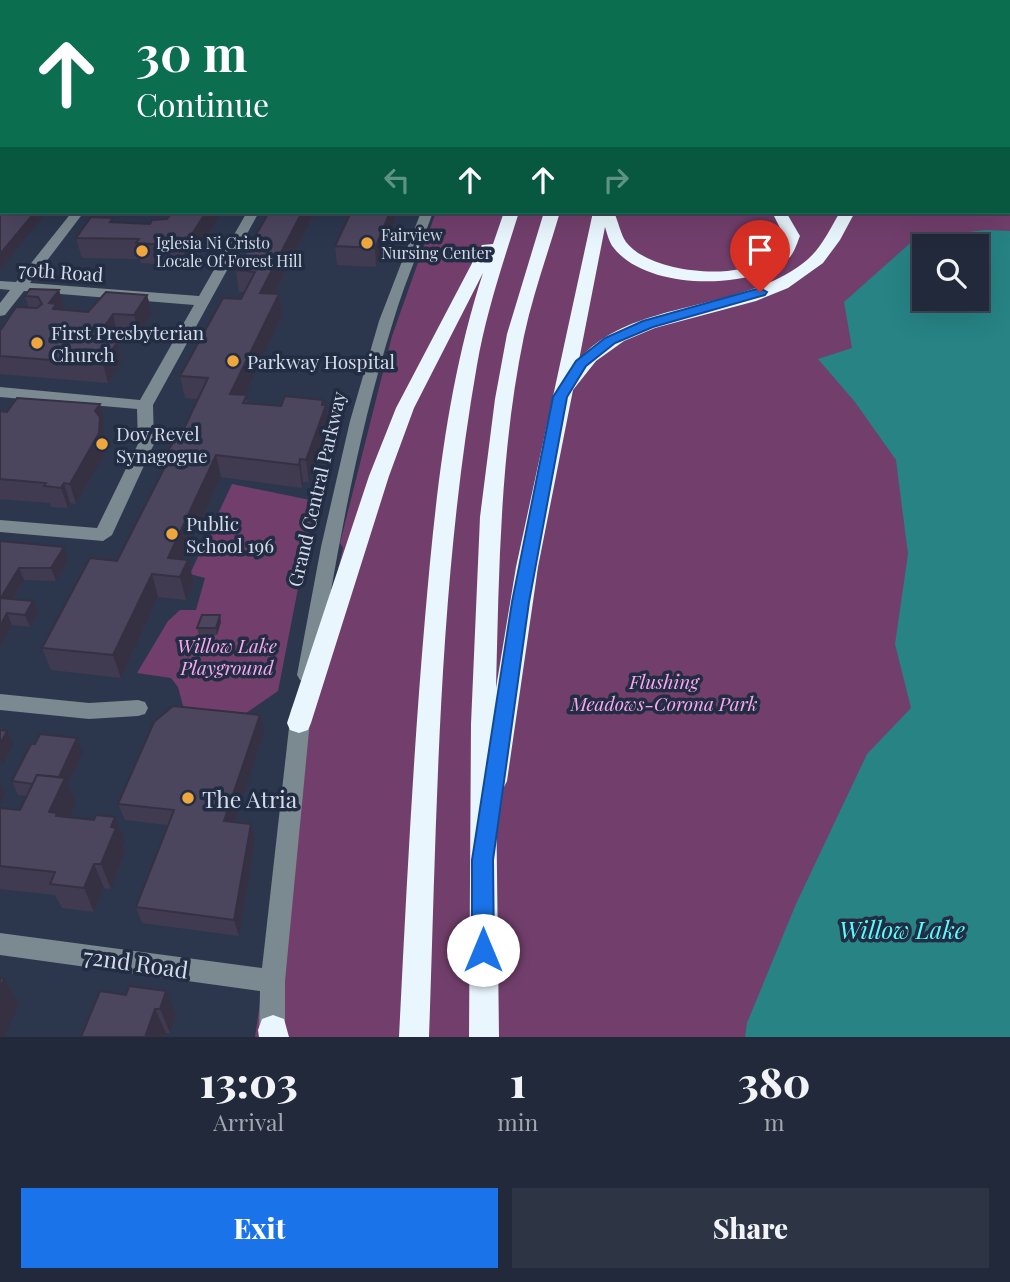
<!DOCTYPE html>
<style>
body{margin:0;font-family:"Playfair Display",serif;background:#2d3545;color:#f1f3f6;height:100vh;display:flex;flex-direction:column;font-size:26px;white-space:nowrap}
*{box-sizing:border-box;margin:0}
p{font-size:23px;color:#a2a6af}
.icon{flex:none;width:38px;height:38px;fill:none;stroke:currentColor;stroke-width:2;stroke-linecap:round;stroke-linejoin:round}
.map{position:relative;height:1037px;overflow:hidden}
.side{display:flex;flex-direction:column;background:#21293a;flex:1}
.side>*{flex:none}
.banner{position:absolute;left:0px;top:0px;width:1012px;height:214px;box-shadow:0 7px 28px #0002,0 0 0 2px #3e4554;background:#0b6e4f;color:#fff;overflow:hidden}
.controls{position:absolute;left:912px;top:234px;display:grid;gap:14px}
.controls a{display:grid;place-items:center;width:77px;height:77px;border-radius:0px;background:#21293a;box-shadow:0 7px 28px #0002,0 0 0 2px #3e4554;font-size:35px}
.pin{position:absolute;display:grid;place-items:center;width:60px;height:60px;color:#fff;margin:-72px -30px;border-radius:50% 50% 50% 0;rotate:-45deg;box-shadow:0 0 7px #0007}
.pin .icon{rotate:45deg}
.me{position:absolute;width:77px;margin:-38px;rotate:0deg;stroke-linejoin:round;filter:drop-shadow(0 0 5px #0008)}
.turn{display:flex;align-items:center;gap:24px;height:147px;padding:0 21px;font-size:32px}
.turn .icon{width:91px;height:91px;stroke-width:2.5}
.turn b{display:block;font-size:49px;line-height:60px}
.lanes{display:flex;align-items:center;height:66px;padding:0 21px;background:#0003;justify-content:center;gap:35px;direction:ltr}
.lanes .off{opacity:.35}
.eta{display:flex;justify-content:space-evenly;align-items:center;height:119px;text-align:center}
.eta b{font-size:42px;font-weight:800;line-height:49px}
.primary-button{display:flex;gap:14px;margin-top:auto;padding:14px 21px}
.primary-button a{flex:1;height:80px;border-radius:0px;background:#1a73e8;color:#fff;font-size:28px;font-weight:800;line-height:80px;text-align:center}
.primary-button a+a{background:#2d3545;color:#f1f3f6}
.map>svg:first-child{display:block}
</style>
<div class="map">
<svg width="1010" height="1037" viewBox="0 0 1010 1037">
<rect width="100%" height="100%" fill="#2c374e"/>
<g fill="#723f6c" fill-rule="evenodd">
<path d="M500 0H1010V1037H255L300 733 343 548 340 543 392 336 436 212H1010V2ZM924 247H976V299H924Z"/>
<polygon points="232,484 315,501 278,691 236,720 185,713 178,687 171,678 137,673 168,621 180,610 196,610 205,578 190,574"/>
</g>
<path fill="#278384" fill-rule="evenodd" d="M985 230 1010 231V1037H745L747 1023 796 904 867 754 911 708 895 644 908 554 896 460 855 402 818 359 852 348 844 302 916 238ZM924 247H976V299H924Z"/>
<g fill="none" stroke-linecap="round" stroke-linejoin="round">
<g fill="#7b8990" fill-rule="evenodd">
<polygon points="239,0 249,0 237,2"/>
<rect x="495" y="0" width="10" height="2"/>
<polygon points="677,0 690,0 692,2 678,2"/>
<polygon points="0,195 2,196 2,204 0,203"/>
<polygon points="72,212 84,212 30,283 199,296 247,212 259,212 153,405 154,444 112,535 103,541 0,532 0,520 97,528 138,444 137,409 0,397 0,387 140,400 194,305 24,291 5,315 0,316 0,303 10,290 0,289 0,281 16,282"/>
<path d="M421 212H433C420 249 404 284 393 322 357 437 336 556 317 675L314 680 307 683 300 680 297 675 321 547 350 421 379 321Z"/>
<polygon points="0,694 89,703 138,700 145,702 148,708 145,714 138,716 89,719 0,710"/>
<polygon points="301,702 308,704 311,710 285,981 285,1037 259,1037 260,991 0,955 0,933 262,968 291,710 294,704"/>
</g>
<g fill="#e9f6fd" fill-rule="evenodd">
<polygon points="560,0 572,0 559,2"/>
<rect x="588" y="0" width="12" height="2"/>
<rect x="619" y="0" width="12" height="2"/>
<polygon points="653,0 668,0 670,2 654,2"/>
<path d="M504 212H519C503 263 486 313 477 365 438 587 437 813 429 1037H399C406 897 413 757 425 618 435 502 447 383 483 273L414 408 389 476 311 723 308 730 299 733 290 730 287 723 369 476 396 408 480 248 482 245 493 244Z"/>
<path d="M544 212H560C548 253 533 294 524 336 500 452 499 570 496 688L516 567 593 212H614C618 221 621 235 626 242 651 275 752 284 777 250 780 246 782 240 784 236L772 212H786L800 236C797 243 794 254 788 259 748 291 645 290 613 247 609 242 607 233 605 227L579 360C629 299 744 313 807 260 822 247 830 229 840 212H855L840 240 823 263 788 288 756 301 655 328 624 341 596 361 573 390 538 567 507 781 503 789 496 791 499 1037H469L471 724 480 517 495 399 507 334Z"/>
<polygon points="273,1015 284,1019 289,1037 259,1037 258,1030 262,1019"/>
</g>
</g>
<g fill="#413b51">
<rect x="0" y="16" width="2" height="169"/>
<polygon points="172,212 191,262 187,266 141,263 140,259 82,258 76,238 114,222 150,224 167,219"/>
<polygon points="269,212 315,212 274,294 279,294 282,316 244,395 248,403 281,406 323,400 329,428 309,482 303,482 302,488 221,477 184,559 188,560 194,583 186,600 158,597 121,678 51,670 42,648 117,561 169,459 167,453 181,435 198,399 185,398 180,376 241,299 245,292 239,292 236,270"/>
<polygon points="351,212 394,212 395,221 376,267 337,265 335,246"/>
<polygon points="59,290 64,308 63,310 88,312 147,295 152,313 139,334 117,332 111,342 117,342 122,361 108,383 0,374 0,331 29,308 25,296"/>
<polygon points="0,411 105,424 103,427 106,437 105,454 76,504 70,503 68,508 51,507 50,503 0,499"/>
<polygon points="0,541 68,560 56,581 24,580 13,599 38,613 30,627 12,625 0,647"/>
<polygon points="221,622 217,635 199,635 197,628"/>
<polygon points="264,732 234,822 255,841 239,936 142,923 136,907 168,825 125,820 118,804"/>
<polygon points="83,752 68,784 76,803 69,817 125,842 123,846 125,852 111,889 104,888 94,912 62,908 55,895 0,889 0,808 20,810 27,796 18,795 12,781"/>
<polygon points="126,995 176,1016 170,1033 166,1033 164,1037 81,1037"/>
</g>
<g fill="#353042">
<polygon points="2,0 16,0 14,2 2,2 2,12 0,14 0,2"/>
<polygon points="211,0 221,0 219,2 209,2"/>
<polygon points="35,212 42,212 43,217 0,270 0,254"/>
<polygon points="206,212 222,212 191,262 187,266 183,246"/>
<polygon points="302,212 315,212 264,314 260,293"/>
<polygon points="390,212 394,212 395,221 376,267 375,248"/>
<polygon points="59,290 64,308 56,320 49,303"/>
<polygon points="279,294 282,316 234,417 230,394"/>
<polygon points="147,295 152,313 139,334 134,315"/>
<polygon points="113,314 117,332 100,359 95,340"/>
<polygon points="117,342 122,361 108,383 103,364"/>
<polygon points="323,400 325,409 326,405 329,428 309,482 306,460"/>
<polygon points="100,404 105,424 103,427 106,437 105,454 76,504 70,484 95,411"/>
<polygon points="216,455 221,477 176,576 168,558"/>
<polygon points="300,459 303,482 302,488 299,465"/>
<polygon points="64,483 70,503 68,508 61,488"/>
<polygon points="64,547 68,560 56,581 51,568"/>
<polygon points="188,560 194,583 186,600 180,577"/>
<polygon points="19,568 24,580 7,608 2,596"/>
<polygon points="152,574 158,597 121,678 113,655"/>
<polygon points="33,601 38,613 30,627 25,615"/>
<polygon points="7,613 12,625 0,647 0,626"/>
<polygon points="220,615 221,622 217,635 216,628"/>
<polygon points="260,715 264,732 229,838 224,821"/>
<polygon points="7,731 13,744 3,764 0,759 0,744"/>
<polygon points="77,738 83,752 68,784 76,803 64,829 49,812 54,786"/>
<polygon points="0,783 5,793 0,805"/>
<polygon points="115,817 125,842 123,846 125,852 111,889 101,864 111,827"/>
<polygon points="251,824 255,841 239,936 234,920"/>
<polygon points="94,864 104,888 94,912 84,888"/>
<polygon points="4,979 19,1004 4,1037 0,1037 0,988"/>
<polygon points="166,991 176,1016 170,1033 160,1009"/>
<polygon points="155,1009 166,1033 164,1037 145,1037"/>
</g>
<g fill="#4c455e" stroke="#353042" stroke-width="2">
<polygon points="43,0 211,0 209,2 41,2"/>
<polygon points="262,0 472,0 472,2 260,2"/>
<polygon points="0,16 2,16 2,174 0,174 1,54 0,54"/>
<polygon points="0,203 2,203 2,212 35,212 0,254"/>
<polygon points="172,212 206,212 187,242 183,246 136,243 139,239 76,238 91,217 113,218 110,222 150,224 152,220 167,219"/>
<polygon points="269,212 302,212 260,293 279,294 230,394 247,395 243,403 281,406 285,396 323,400 322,405 326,405 306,460 300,459 299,465 216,455 168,558 188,560 180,577 152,574 113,655 42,648 90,558 117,561 172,453 167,453 177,435 181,435 208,378 180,376 223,298 241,299 255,272 236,270"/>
<polygon points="351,212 390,212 375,248 335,246"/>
<polygon points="30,289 59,290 49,303 56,304 53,309 88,312 106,292 147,295 134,315 113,314 95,340 117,342 103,364 0,356 0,331 16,307 37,308 42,304 38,297 25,296"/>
<polygon points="17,398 100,404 95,411 100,417 99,433 70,484 64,483 61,488 44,486 46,483 0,479 0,411 7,412"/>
<polygon points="0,541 64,547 51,568 19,568 2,596 0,596"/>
<polygon points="0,598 33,601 25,615 7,613 0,626"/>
<polygon points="202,615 220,615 216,628 197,628"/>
<polygon points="173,706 260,715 224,821 251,824 234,920 136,907 174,810 118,804 154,722"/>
<polygon points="0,730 7,731 0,744"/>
<polygon points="40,734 77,738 59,777 37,775 33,784 12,781 31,744 35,744"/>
<polygon points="37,775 65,778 49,812 57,813 56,816 94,820 96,815 115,817 111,827 116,828 101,864 94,864 84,888 50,884 55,872 0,866 0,808 20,810"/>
<polygon points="0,978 4,979 0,988"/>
<polygon points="129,986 166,991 160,1009 155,1009 145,1037 81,1037 100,991 126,995"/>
</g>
<polygon fill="#1a73e8" stroke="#114b97" stroke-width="2" points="760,288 767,292 765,295 653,327 615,343 586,366 567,397 529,602 493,860 494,950 491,957 483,960 475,957 472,950 472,860 512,602 553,397 576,361 605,338 643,321"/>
<g fill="#efa73d" stroke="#222d43" stroke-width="2.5">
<circle cx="367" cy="243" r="7"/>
<circle cx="142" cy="251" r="7"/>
<circle cx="37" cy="343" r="7"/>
<circle cx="233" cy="361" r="7"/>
<circle cx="102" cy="444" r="7"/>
<circle cx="172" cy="534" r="7"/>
<circle cx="188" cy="798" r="7"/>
</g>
<g text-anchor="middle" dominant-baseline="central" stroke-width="7" stroke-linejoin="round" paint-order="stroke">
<g font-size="16" fill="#d4dcea" stroke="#222d43" text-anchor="start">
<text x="381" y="234">Fairview<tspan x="381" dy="18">Nursing Center</tspan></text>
<text x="156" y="242">Iglesia Ni Cristo<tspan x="156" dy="18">Locale Of Forest Hill</tspan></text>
</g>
<g font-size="19" fill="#d4dcea" stroke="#222d43">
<text transform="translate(61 271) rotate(4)">70th Road</text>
<text transform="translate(316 489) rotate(-77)">Grand Central Parkway</text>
</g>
<g font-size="19" fill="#d4dcea" stroke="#222d43" text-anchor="start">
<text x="51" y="332">First Presbyterian<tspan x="51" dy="22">Church</tspan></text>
<text x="247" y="361">Parkway Hospital</text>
<text x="116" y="433">Dov Revel<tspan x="116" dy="22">Synagogue</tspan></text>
<text x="186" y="523">Public<tspan x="186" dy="22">School 196</tspan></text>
</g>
<g font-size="19" font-style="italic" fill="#fba7f0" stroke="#222d43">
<text x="227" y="645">Willow Lake<tspan x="227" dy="22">Playground</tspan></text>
<text x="664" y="681">Flushing<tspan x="664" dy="22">Meadows-Corona Park</tspan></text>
</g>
<g font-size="23" fill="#d4dcea" stroke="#222d43" text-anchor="start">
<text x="202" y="798">The Atria</text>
</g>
<g font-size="23" fill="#d4dcea" stroke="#222d43">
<text transform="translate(136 962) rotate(8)">72nd Road</text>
</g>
<g font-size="24" font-style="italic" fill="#57fdff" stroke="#222d43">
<text x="902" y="929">Willow Lake</text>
</g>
</g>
</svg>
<div class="controls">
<a><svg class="icon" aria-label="search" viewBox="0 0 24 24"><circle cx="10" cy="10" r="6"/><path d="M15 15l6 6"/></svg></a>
</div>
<div class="pin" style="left:760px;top:292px;background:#d93025"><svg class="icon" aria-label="arrive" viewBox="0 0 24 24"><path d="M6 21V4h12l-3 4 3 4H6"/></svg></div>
<svg class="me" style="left:483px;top:950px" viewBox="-20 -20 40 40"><circle r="19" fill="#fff"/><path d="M0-13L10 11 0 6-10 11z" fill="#1a73e8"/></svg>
<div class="banner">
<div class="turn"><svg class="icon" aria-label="ahead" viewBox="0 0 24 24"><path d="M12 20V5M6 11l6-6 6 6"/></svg><div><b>30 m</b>Continue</div></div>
<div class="lanes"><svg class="icon off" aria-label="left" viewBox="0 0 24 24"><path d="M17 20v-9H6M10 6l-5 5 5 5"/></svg><svg class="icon" aria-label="ahead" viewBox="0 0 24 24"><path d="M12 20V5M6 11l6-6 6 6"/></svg><svg class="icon" aria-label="ahead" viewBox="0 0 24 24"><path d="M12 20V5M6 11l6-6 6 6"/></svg><svg class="icon off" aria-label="right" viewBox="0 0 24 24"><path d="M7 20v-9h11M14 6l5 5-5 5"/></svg></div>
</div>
</div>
<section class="side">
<div class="eta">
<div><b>13:03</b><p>Arrival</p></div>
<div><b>1</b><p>min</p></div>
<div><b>380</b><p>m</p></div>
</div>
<div class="primary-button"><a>Exit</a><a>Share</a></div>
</section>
